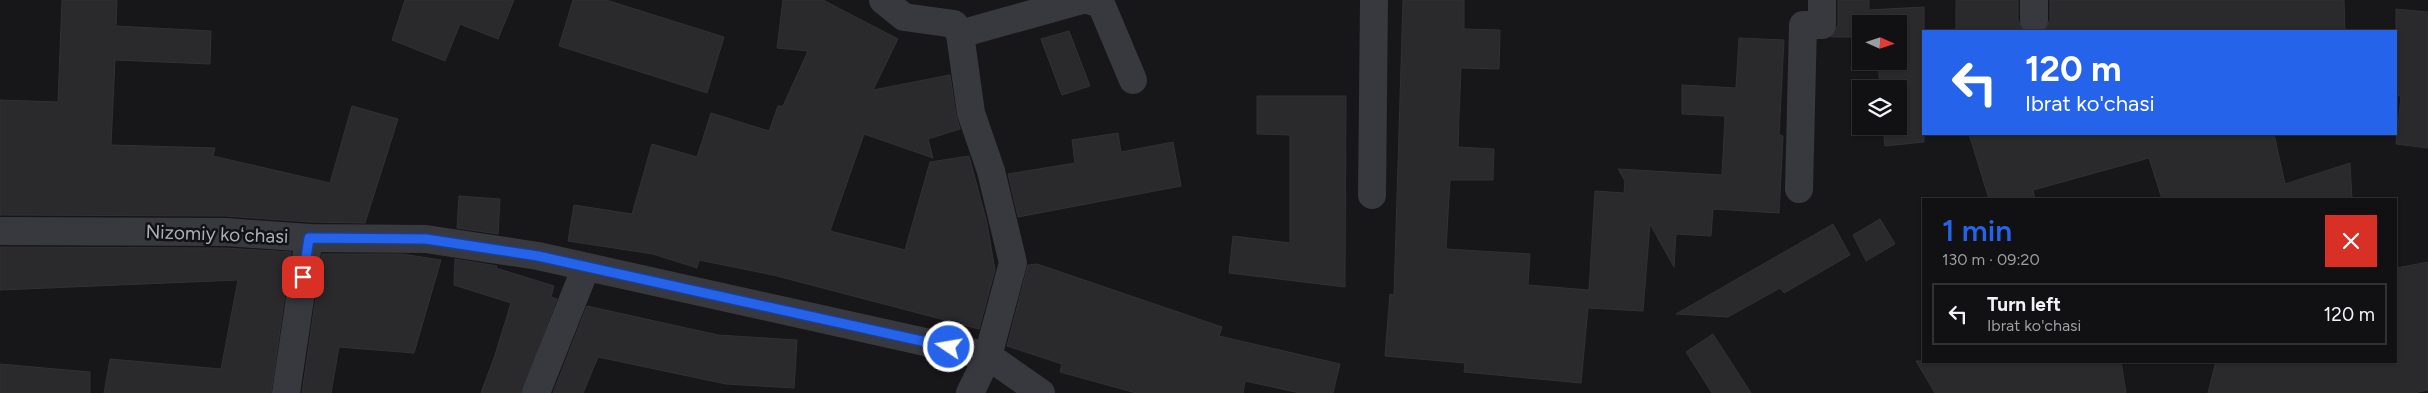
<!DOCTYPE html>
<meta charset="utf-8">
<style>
body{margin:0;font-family:Figtree,sans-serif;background:#1e1f21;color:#f1f3f6;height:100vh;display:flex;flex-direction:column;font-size:19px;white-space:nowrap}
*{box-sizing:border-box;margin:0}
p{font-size:16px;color:#9c9da0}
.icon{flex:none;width:28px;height:28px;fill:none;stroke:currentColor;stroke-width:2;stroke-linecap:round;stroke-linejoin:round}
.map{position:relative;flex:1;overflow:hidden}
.sheet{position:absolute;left:1922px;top:198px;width:475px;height:165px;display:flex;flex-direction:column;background:#111113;border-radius:0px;box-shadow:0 1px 4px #0004,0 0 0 1px #303133}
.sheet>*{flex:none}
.guide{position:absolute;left:1922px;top:30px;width:475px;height:105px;border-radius:0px;box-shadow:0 1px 4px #0004,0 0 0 1px #303133;background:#2563eb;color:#fff;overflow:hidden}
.needle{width:32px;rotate:93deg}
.tools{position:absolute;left:1852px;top:15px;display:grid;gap:10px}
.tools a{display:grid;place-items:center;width:55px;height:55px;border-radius:0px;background:#111113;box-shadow:0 1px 4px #0004,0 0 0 1px #303133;font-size:25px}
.pin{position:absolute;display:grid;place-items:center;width:42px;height:42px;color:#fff;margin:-21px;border-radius:10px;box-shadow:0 2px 8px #0006}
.me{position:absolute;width:55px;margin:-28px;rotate:282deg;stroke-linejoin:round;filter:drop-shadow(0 0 4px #0008)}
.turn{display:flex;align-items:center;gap:18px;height:105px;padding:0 20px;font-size:22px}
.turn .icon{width:65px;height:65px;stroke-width:2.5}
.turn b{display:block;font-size:35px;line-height:42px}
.round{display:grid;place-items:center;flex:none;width:52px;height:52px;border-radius:0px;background:#1e1f21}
.head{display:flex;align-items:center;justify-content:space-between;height:85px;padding:0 20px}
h1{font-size:30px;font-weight:600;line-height:38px;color:#2563eb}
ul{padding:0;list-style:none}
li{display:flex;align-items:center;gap:15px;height:62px;margin:0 10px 8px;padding:0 10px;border:2px solid #303133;border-radius:0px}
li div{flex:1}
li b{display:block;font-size:19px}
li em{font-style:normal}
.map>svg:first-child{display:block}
</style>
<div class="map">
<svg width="2428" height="393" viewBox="0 0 2428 393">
<rect width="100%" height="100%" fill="#171719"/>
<g fill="#2a2a2d" stroke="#313135">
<polygon points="62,0 117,0 116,26 211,31 210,64 115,60 111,145 215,148 213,156 330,183 352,106 398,119 365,223 310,222 226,216 0,215 0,100 58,102"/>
<polygon points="405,0 514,0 498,39 460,24 445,61 392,40"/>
<polygon points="573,0 606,0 724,37 707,93 559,46"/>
<polygon points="783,0 823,0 898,39 873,90 950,75 956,115 960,129 928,139 933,158 864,134 830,231 905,250 930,162 969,156 987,223 995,270 979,329 773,275 699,260 697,268 653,254 568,241 574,205 632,214 652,144 697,157 711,113 769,131 778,106 783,106 808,51 777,48"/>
<polygon points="1403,0 1464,0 1464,29 1500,30 1499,69 1461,68 1459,115 1458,147 1494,149 1493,180 1450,180 1446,249 1530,254 1528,285 1589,290 1595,191 1624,193 1625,181 1618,169 1722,175 1725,116 1682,114 1682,85 1736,88 1739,38 1784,40 1779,135 1783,136 1779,213 1713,209 1711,236 1676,234 1674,267 1650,224 1643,311 1588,308 1581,383 1464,372 1465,363 1385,356 1390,294 1394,295"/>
<polygon points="1838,0 1869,0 1869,10 1924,7 1924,142 1885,146 1883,126 1899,126 1899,89 1880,89 1878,61 1899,61 1899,24 1861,24 1861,37 1831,37 1838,25"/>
<polygon points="1956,0 2018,0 2018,20 2024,31 1956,31"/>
<polygon points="2050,0 2344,0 2345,31 2044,31 2050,20"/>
<polygon points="2396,9 2428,12 2428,148 2396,144 2401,96 2396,95"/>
<polygon points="1069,31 1090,86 1062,95 1041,39"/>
<polygon points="1257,96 1346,96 1345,287 1229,273 1233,236 1290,243 1290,135 1257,134"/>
<polygon points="1118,133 1121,152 1173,142 1181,186 1018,217 1008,174 1075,163 1072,140"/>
<polygon points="1969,134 2274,134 2285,184 2350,163 2352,199 2162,199 2149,158 2033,190 2035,199 1989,199"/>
<polygon points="459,196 500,199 498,234 457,228"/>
<polygon points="1880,219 1895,244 1866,261 1853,235"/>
<polygon points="1833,224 1850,255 1784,293 1780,288 1728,317 1676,314"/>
<polygon points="0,247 225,248 291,252 271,393 104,393 110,359 221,369 238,280 0,290"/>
<polygon points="322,254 402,254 441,260 414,353 339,347 331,393 302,393"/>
<polygon points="455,259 497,266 496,268 554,286 551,297 557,299 521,393 481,393 495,355 511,303 454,285"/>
<polygon points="2428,262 2428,390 2414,393 2208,393 2216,361 2396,361 2396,268"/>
<polygon points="1037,264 1222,327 1219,336 1340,364 1333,393 1300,393 1245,381 1243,393 1136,393 1060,372 1062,364 1007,346 1028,265"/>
<polygon points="587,306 718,335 797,340 794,388 726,384 598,357 583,393 553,393"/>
<polygon points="1713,334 1751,393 1712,393 1686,352"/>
<polygon points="1916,361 2121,361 2126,393 1935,393"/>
<polygon points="0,364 90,372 90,393 0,393"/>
</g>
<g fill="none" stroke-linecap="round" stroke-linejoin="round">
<g stroke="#37393f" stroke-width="28">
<polyline points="883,0 904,17 954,24 960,34 971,113 991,171 1013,263 988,356 970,393"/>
<polyline points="1088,0 1101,4 1133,80"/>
<polyline points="2034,0 2034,20"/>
<polyline points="960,34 1082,0"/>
<polyline points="1799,189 1803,25 1822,25 1822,0"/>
<polyline points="1372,195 1374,0"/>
<polyline points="0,231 226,232 309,238 426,239 538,256 988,356 1041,393"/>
<polyline points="286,393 309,238"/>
<polyline points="536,393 586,267"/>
</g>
</g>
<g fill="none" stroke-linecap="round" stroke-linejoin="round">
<g stroke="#184099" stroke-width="12">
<polyline id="route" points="303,277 309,238 426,239 538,256 949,347"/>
</g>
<use href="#route" stroke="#2563eb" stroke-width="9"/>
</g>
<g text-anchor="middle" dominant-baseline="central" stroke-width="5" stroke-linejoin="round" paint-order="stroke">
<g font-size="19" fill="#a8aeba" stroke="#121214">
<text transform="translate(217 234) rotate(2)">Nizomiy koʻchasi</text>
</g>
</g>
</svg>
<div class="tools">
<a><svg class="needle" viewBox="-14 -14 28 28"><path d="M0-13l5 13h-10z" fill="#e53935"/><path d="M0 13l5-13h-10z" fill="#9c9da0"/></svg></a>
<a><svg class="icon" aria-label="layers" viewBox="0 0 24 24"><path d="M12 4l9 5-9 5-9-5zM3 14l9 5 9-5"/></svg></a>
</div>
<div class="pin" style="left:303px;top:277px;background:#d93025"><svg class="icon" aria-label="arrive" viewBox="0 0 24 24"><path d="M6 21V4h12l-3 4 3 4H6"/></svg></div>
<svg class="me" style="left:949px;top:347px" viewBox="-20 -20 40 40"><circle r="17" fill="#2563eb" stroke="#fff" stroke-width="3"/><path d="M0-11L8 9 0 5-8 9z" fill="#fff"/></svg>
<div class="guide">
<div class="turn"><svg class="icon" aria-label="left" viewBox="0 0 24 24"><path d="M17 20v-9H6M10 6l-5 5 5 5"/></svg><div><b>120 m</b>Ibrat ko'chasi</div></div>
</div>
<section class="sheet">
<div class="head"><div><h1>1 min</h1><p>130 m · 09:20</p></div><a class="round" style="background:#d93025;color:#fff"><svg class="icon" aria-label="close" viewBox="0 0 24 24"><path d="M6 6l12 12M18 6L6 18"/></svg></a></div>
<ul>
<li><svg class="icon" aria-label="left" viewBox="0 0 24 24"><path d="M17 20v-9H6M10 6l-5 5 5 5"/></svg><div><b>Turn left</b><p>Ibrat ko'chasi</p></div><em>120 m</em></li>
</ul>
</section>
</div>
